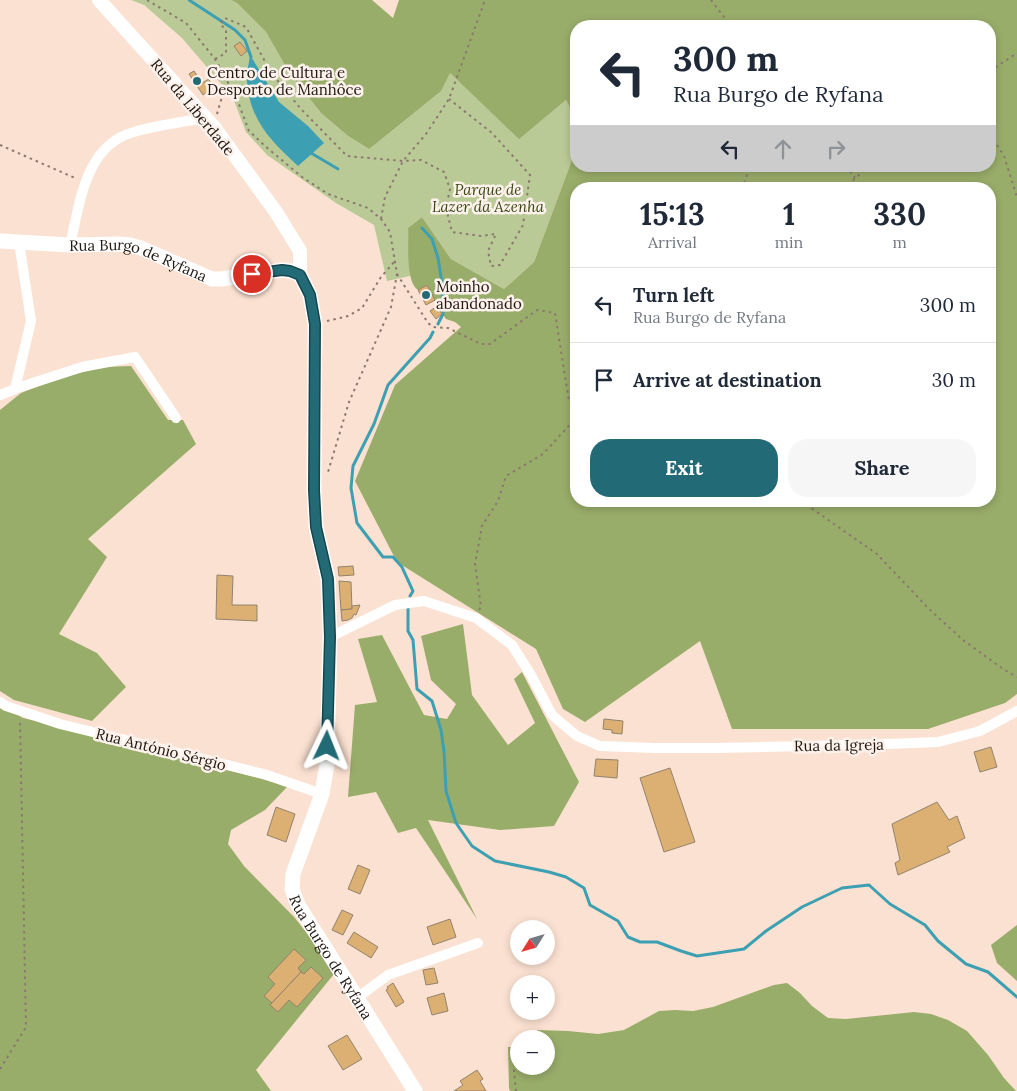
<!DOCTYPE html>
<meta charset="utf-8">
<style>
body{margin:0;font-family:Lora,serif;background:#f6f6f7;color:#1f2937;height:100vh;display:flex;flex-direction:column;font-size:19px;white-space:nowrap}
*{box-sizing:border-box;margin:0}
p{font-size:16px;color:#747a83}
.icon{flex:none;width:28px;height:28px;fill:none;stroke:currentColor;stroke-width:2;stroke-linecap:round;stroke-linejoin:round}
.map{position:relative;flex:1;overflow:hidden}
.panel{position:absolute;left:570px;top:182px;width:426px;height:325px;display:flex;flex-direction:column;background:#fff;border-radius:20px;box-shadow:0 2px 8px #0003}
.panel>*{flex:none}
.top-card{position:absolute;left:570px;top:20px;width:426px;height:152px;border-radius:20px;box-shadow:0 2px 8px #0003;background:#fff;color:#1f2937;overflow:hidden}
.needle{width:32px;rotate:233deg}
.fabs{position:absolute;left:510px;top:920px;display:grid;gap:10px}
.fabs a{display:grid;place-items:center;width:45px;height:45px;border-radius:50%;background:#fff;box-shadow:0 2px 8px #0003;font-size:25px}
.pin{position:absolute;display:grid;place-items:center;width:42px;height:42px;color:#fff;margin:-21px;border:2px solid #fff;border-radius:50%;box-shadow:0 1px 5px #0007}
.me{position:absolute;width:55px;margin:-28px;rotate:2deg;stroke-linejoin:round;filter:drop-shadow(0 0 4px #0008)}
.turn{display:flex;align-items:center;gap:18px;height:105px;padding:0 20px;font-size:22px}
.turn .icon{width:65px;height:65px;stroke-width:2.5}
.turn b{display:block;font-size:35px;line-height:42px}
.lanes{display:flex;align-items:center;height:48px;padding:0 20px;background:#0003;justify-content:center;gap:25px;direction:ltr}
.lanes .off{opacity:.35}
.eta{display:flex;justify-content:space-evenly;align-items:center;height:85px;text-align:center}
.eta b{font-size:30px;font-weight:700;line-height:35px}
.action{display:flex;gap:10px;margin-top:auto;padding:10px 20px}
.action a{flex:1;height:58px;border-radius:20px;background:#226b76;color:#fff;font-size:20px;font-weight:700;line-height:58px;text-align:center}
.action a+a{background:#f6f6f7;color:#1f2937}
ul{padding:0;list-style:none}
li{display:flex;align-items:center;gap:15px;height:75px;padding:0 20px;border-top:1px solid #e0e1e3}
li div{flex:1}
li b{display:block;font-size:19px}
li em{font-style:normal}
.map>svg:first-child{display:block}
</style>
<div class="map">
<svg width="1017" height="1091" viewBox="0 0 1017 1091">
<rect width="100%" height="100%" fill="#fbe1d1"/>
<polygon fill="#baca97" points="131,0 231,0 237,3 266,32 290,74 321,113 348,136 369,149 450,73 519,138 566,100 576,119 576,149 534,262 504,289 451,259 422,217 408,228 410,276 387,281 374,225 336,203 267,155 246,132 233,98 229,93 182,38 144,5"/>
<g fill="#99ad6a" fill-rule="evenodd">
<path d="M231 0H372L393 18 399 0H1017V694L1005 703 928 729H732L700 641 585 722 563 709 536 649 397 562 355 481 395 385 461 327 455 322 446 319 437 306 427 285 418 290C405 281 409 243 408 228L422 217 451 259 504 289 534 262 576 149V166H990V26H576V119L566 100 519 139 450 73 441 91 369 149 348 136 321 113 290 74 266 32 237 3ZM576 189H990V501H576Z"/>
<polygon points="131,366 168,420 183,420 196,444 88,539 107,557 59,634 97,653 126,687 92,721 14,700 0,691 0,410 21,393 60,378 102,367"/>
<polygon points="463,624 472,695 508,745 535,723 514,679 522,672 579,782 554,826 500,830 428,820 477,919 416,828 398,833 376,792 348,797 355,705 377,702 358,639 382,635 424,715 447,719 456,704 431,680 421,636"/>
<polygon points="0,704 23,718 99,736 288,786 265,810 231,830 228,844 244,866 295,918 323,954 334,974 256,1070 271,1091 0,1091"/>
<polygon points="1017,925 1017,981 997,963 991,945"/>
<polygon points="787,983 800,993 812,1006 828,1018 846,1019 914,1012 931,1014 948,1020 967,1031 988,1055 1004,1078 1016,1091 510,1091 509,1088 508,1047 519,1047 519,1066 546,1066 546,1039 529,1039 538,1030 568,1031 598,1034 624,1030 659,1011 675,1010 693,1011 713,1007 774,985"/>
</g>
<path fill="#3da0b2" d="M250 55 279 102 308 126 324 143 298 166C272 142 250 121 247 82 246 74 249 64 250 55Z"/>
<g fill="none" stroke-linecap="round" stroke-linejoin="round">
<g stroke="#3da0b2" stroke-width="3">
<polyline points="189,0 235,30 245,40 251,57"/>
<polyline points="311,153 338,169"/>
<polyline points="422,228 432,239 438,258 442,283 443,314 438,324"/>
<polyline points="410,596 413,591 402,567 393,557 383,557 357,523 351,488 353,466 374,424 388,385 430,338 433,332"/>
<polyline points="408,608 408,631 413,640 417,689 432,701 441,730 444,751 446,791 456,823 472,846 495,861 549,872 566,877 584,888 590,905 618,921 628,937 640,942 657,942 681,951 697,956 744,949 766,931 802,907 842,888 869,885 890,904 925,925 938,941 966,964 988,972 1017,997"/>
</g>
</g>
<g fill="#dbb072" stroke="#92836d">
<polygon points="240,42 247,51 241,56 234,46"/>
<polygon points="194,71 202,83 209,79 213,88 203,95 189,74"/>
<polygon points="427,285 435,300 426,305 418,290"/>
<polygon points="437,306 442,314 436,319 430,311"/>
<polygon points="353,566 354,575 339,576 338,567"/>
<polygon points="217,575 233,576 232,605 257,605 257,621 216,619"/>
<polygon points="339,581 351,582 352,609 341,610"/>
<polygon points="360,605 356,615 354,614 352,618 348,620 342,621 341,610 352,609 352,606"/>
<polygon points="604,719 623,721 622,734 612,733 612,730 603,729"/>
<polygon points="991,747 997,767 980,772 974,752"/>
<polygon points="596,759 618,760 617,778 594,776"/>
<polygon points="670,768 695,842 664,852 640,778"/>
<polygon points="937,802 949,820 957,816 965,838 947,847 950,852 898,875 895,863 900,860 892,824"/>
<polygon points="276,807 295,814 286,842 267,835"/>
<polygon points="358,865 370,870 360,894 348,889"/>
<polygon points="342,910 353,915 343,935 332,930"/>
<polygon points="450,919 456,937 433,945 427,927"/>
<polygon points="354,932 378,947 371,958 347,943"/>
<polygon points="294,949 306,960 298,968 301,972 272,1003 264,996 275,984 268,977"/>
<polygon points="311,967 323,978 297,1007 289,1000 278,1012 270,1005 301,972 304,974"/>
<polygon points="434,968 438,983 426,985 423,970"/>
<polygon points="393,983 404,1002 396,1007 386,990 388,989 387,987"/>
<polygon points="444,993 448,1011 432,1015 427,998"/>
<polygon points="347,1035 362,1059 343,1070 328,1046"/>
<polygon points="477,1070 483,1079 480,1081 486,1091 454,1091 463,1085 460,1081"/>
</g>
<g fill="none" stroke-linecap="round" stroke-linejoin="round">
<g stroke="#8b796e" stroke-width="2" stroke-dasharray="2.5 4" stroke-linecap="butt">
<polyline points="147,0 186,23 215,59 237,99 249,131 265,146 302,177 328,194 368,208 381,219 390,232 397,274 391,307 349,402 328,472"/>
<polyline points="711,0 731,26"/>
<polyline points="215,59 226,53 226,30 220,24 225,18 246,27 272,74 301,109 347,156 403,161 421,160 444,172 450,189 446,208 452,232 481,236 496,234 488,251 491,266 500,265 523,225 530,175 492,133 449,99"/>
<polyline points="990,71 1017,53"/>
<polyline points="217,114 224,90 228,83"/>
<polyline points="990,134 1004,156 1017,197"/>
<polyline points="0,145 75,178"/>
<polyline points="846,166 855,178"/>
<polyline points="742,189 750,166"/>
<polyline points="843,189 869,166"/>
<polyline points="381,219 385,197 403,161 426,134 449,99 485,0"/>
<polyline points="397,274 428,323 433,327 448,328 481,344 490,344 537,310 555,313 569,401 576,410"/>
<polyline points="327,321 348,316 362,308 381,277 395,261"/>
<polyline points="801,501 877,554 929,609 963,640 1003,669 1017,677"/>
<polyline points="479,610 481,607 475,564 482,526 498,501 506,476 543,454 576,418"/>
<polyline points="515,1050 514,1072 516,1091"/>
<polyline points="0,1069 26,1027 20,721"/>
</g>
<g stroke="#fff" stroke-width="10">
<path d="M70 245C80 203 85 145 134 132 157 125 182 122 205 118"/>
<polyline points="14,389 82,367 135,357 176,418"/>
<polyline points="0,395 15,389 31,321 19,242"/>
<polyline points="330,637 395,605 424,601 476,618 512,645 531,675 552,715 577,736 600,746 655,748 716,748 887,744 938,742 980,731 1017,711"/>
<polyline points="0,702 6,706 60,724 264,774 322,794"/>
<polyline points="357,998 388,975 478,943"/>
</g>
<polyline stroke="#fff" stroke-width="14" points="99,0 214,127 276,212 300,251 300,275"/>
<path stroke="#fff" stroke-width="15" id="s1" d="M0 241 70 245 120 244 130 245 141 248 212 279H222L282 270 290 271 300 275 310 295 315 324 314 490 316 527 328 579 330 637 327 764 322 794 293 874 292 889 298 905 357 998 415 1091"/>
</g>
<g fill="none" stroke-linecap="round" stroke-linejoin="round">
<g stroke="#16464d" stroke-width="12">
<polyline id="route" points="252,274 282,270 290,271 300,275 310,295 315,324 314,490 316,527 328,579 330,637 327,746"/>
</g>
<use href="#route" stroke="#226b76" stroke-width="9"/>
</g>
<g fill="#226b76" stroke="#fcf1eb" stroke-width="2">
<circle cx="197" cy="81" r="5"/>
<circle cx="426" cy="295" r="5"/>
</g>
<g text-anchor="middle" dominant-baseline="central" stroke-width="5" stroke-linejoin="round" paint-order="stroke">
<g font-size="15" fill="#201711" stroke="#fcf1eb" text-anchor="start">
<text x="207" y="72">Centro de Cultura e<tspan x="207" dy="17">Desporto de Manhôce</tspan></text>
<text x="436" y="286">Moinho<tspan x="436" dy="17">abandonado</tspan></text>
</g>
<g font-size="15" fill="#201711" stroke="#fcf1eb">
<text transform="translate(193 107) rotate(50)">Rua da Liberdade</text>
<text stroke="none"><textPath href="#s1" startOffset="141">Rua Burgo de Ryfana</textPath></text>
<text transform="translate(839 745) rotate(-1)">Rua da Igreja</text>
<text transform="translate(161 749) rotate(14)">Rua António Sérgio</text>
<text stroke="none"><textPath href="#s1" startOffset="1011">Rua Burgo de Ryfana</textPath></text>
</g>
<g font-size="15" font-style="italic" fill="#3b4917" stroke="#fcf1eb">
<text x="488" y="189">Parque de<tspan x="488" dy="17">Lazer da Azenha</tspan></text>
</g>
</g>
</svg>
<div class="fabs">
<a><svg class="needle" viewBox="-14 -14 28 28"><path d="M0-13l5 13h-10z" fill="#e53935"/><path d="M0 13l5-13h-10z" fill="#747a83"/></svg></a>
<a>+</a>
<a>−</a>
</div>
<div class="pin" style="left:252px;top:274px;background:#d93025"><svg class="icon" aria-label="arrive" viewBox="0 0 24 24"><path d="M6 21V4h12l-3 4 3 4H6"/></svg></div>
<svg class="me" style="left:327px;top:746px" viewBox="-20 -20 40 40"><path d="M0-17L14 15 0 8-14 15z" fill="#226b76" stroke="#fff" stroke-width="4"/></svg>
<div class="top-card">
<div class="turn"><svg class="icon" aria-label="left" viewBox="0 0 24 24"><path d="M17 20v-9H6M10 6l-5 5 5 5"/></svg><div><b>300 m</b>Rua Burgo de Ryfana</div></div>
<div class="lanes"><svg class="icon" aria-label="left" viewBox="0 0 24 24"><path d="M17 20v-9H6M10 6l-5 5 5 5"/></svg><svg class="icon off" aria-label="ahead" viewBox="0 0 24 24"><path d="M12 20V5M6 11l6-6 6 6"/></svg><svg class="icon off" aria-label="right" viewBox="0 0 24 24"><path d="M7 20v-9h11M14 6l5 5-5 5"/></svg></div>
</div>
<section class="panel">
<div class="eta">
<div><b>15:13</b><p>Arrival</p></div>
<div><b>1</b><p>min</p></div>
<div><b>330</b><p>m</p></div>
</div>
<ul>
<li><svg class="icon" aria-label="left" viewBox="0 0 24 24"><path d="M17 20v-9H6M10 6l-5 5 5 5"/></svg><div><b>Turn left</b><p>Rua Burgo de Ryfana</p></div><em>300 m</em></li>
<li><svg class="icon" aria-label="arrive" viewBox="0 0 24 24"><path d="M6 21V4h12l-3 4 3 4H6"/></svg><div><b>Arrive at destination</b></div><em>30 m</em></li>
</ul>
<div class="action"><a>Exit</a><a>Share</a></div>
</section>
</div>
